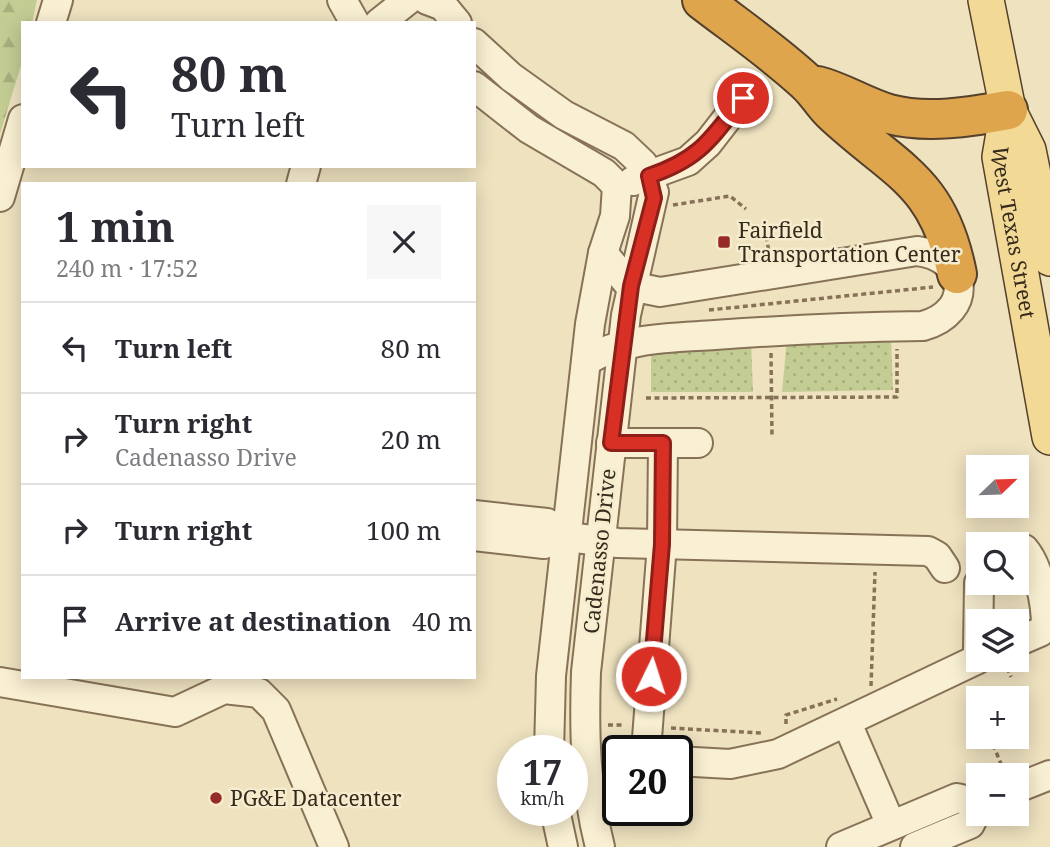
<!DOCTYPE html>
<meta charset="utf-8">
<style>
body{margin:0;font-family:"Noto Serif",serif;background:#f7f7f7;color:#2b2b33;height:100vh;display:flex;flex-direction:column;font-size:26px;white-space:nowrap}
*{box-sizing:border-box;margin:0}
p{font-size:23px;color:#7c7c81}
.icon{flex:none;width:38px;height:38px;fill:none;stroke:currentColor;stroke-width:2;stroke-linecap:round;stroke-linejoin:round}
.map{position:relative;flex:1;overflow:hidden}
.panel{position:absolute;left:21px;top:182px;width:455px;height:497px;display:flex;flex-direction:column;background:#fff;border-radius:0px;box-shadow:0 4px 18px #0003}
.panel>*{flex:none}
.hud{position:absolute;left:21px;top:21px;width:455px;height:147px;border-radius:0px;box-shadow:0 4px 18px #0003;background:#fff;color:#2b2b33;overflow:hidden}
.needle{width:46px;rotate:67deg}
.fabs{position:absolute;left:966px;top:455px;display:grid;gap:14px}
.fabs a{display:grid;place-items:center;width:63px;height:63px;border-radius:0px;background:#fff;box-shadow:0 4px 18px #0003;font-size:35px}
.speed{position:absolute;left:497px;top:735px;display:flex;gap:14px;font-size:35px;font-weight:700;text-align:center}
.speed>*{display:grid;place-content:center;width:91px;height:91px;border-radius:50%;background:#fff;box-shadow:0 4px 18px #0003;line-height:1}
.speed small{font-size:18px;font-weight:400}
.speed .limit{border:4px solid #111;border-radius:10px;background:#fff;color:#111}
.pin{position:absolute;display:grid;place-items:center;width:60px;height:60px;color:#fff;margin:-30px;border:4px solid #fff;border-radius:50%;box-shadow:0 2px 7px #0007}
.me{position:absolute;width:77px;margin:-38px;rotate:4deg;stroke-linejoin:round;filter:drop-shadow(0 0 5px #0008)}
.turn{display:flex;align-items:center;gap:24px;height:147px;padding:0 35px;font-size:32px}
.turn .icon{width:91px;height:91px;stroke-width:2.5}
.turn b{display:block;font-size:49px;line-height:60px}
.round{display:grid;place-items:center;flex:none;width:74px;height:74px;border-radius:0px;background:#f7f7f7}
.head{display:flex;align-items:center;justify-content:space-between;height:119px;padding:0 35px}
h1{font-size:42px;font-weight:700;line-height:52px}
ul{padding:0;list-style:none}
li{display:flex;align-items:center;gap:21px;height:91px;padding:0 35px;border-top:2px solid #e1e1e2}
li div{flex:1}
li b{display:block;font-size:26px}
li em{font-style:normal}
.map>svg:first-child{display:block}
</style>
<div class="map">
<svg width="1050" height="847" viewBox="0 0 1050 847">
<defs>
<pattern id="grass-dots" width="8" height="8" patternUnits="userSpaceOnUse" patternTransform="scale(1.75)"><rect width="8" height="8" fill="#c3cc93"/><path d="M2 2h.1M6 6h.1" fill="none" stroke="#a8af7e" stroke-width="1.8" stroke-linecap="round"/></pattern>
<pattern id="forest-firs" width="22" height="20" patternUnits="userSpaceOnUse" patternTransform="scale(1.75)"><rect width="22" height="20" fill="#c3cc93"/><path d="M5 1l3.5 6h-7zM16 11l3.5 6h-7z" fill="#a8af7e"/></pattern>
</defs>
<rect width="100%" height="100%" fill="#eee2bf"/>
<g fill="url(#grass-dots)">
<polygon points="787,339 891,339 893,390 782,392"/>
<polygon points="751,340 753,392 651,392 651,353"/>
</g>
<polygon fill="url(#forest-firs)" points="0,0 37,0 32,23 23,23 23,59 0,134"/>
<g fill="none" stroke-linecap="round" stroke-linejoin="round">
<g stroke="#877257" stroke-width="32">
<g id="minor">
<polyline points="342,0 355,23"/>
<polyline points="427,0 443,6 457,23"/>
<polyline points="51,23 58,0"/>
<polyline points="379,23 408,0"/>
<path d="M474 43 511 77 564 115 624 146 643 164 654 192 626 315 586 672C584 731 585 789 600 847"/>
<polyline points="474,86 529,129 604,173 617,186"/>
<polyline points="633,181 688,161 708,143 743,98"/>
<polyline points="301,184 306,166"/>
<polyline points="0,197 23,119"/>
<path d="M586 361C624 337 672 338 715 335 784 330 854 327 923 326 974 312 969 257 917 251L660 292 630 286 603 253"/>
<polyline points="611,443 698,443"/>
<polyline points="474,515 547,523 567,537"/>
<polyline points="474,536 544,544 567,537 618,543 928,551 937,556 945,568"/>
<path d="M1017 548 1024 549C1039 566 1046 604 1046 626L1040 632 1017 642"/>
<polyline points="978,650 979,583"/>
<polyline points="0,682 175,712 224,689 259,693 276,710 334,847"/>
<polyline points="847,723 891,825"/>
<polyline points="549,751 551,676 590,324 603,253 615,216 617,186"/>
<polyline points="646,751 662,544 663,443"/>
<polyline points="677,761 730,764 778,754 978,659"/>
<polyline points="1017,788 1050,775"/>
<polyline points="555,810 563,847"/>
<polyline points="841,847 957,798 978,803"/>
<polyline points="915,847 970,824 978,808"/>
</g>
</g>
<g stroke="#54402c" stroke-width="38">
<g id="major">
<polyline points="986,0 1008,110 1028,150 1050,258"/>
<path id="s1" d="M1008 110 1000 157 1050 437"/>
</g>
</g>
<g stroke="#54402c" stroke-width="42">
<g id="highway">
<path d="M702 0C737 27 775 53 807 83 816 91 822 102 831 111 894 171 938 178 957 274"/>
<path d="M818 86C842 92 864 107 889 114 926 124 971 117 1008 110"/>
</g>
</g>
<g stroke="#877257" stroke-width="3.5" stroke-dasharray="5 3.5" stroke-linecap="butt">
<polyline points="673,205 730,196 746,209"/>
<polyline points="765,228 769,253"/>
<polyline points="709,310 933,287"/>
<polyline points="771,353 772,437"/>
<polyline points="646,398 897,397 897,349"/>
<polyline points="1004,660 1011,677"/>
<polyline points="871,686 875,572"/>
<polyline points="970,689 978,709"/>
<polyline points="786,724 786,715 837,699"/>
<polyline points="608,725 625,725"/>
<polyline points="671,728 761,733"/>
<polyline points="990,737 1001,764"/>
</g>
<use href="#minor" stroke="#f9efd2" stroke-width="28"/>
<use href="#major" stroke="#f2d995" stroke-width="35"/>
<use href="#highway" stroke="#dfa54d" stroke-width="38"/>
</g>
<g fill="none" stroke-linecap="round" stroke-linejoin="round">
<g stroke="#8d1f18" stroke-width="18">
<path id="route" d="M651 676 662 544 663 443H611L631 286 654 198 649 176C700 159 711 139 743 98"/>
</g>
<use href="#route" stroke="#d93025" stroke-width="12"/>
</g>
<g fill="#962b27" stroke="#f5ecce" stroke-width="2.5">
<rect x="717" y="235" width="14" height="14" rx="3.5"/>
<circle cx="216" cy="798" r="7"/>
</g>
<g text-anchor="middle" dominant-baseline="central" stroke-width="5" stroke-linejoin="round" paint-order="stroke">
<g font-size="21" fill="#362a1c" stroke="#f5ecce" text-anchor="start">
<text x="738" y="230">Fairfield<tspan x="738" dy="24">Transportation Center</tspan></text>
<text x="230" y="798">PG&amp;E Datacenter</text>
</g>
<g font-size="21" fill="#362a1c" stroke="#f5ecce">
<text stroke="none"><textPath href="#s1" startOffset="124">West Texas Street</textPath></text>
<text transform="translate(599 551) rotate(-84)">Cadenasso Drive</text>
</g>
</g>
</svg>
<div class="fabs">
<a><svg class="needle" viewBox="-14 -14 28 28"><path d="M0-13l5 13h-10z" fill="#e53935"/><path d="M0 13l5-13h-10z" fill="#7c7c81"/></svg></a>
<a><svg class="icon" aria-label="search" viewBox="0 0 24 24"><circle cx="10" cy="10" r="6"/><path d="M15 15l6 6"/></svg></a>
<a><svg class="icon" aria-label="layers" viewBox="0 0 24 24"><path d="M12 4l9 5-9 5-9-5zM3 14l9 5 9-5"/></svg></a>
<a>+</a>
<a>−</a>
</div>
<div class="speed"><div>17<small>km/h</small></div><div class="limit">20</div></div>
<div class="pin" style="left:743px;top:98px;background:#d93025"><svg class="icon" aria-label="arrive" viewBox="0 0 24 24"><path d="M6 21V4h12l-3 4 3 4H6"/></svg></div>
<svg class="me" style="left:651px;top:676px" viewBox="-20 -20 40 40"><circle r="17" fill="#d93025" stroke="#fff" stroke-width="3"/><path d="M0-11L8 9 0 5-8 9z" fill="#fff"/></svg>
<div class="hud">
<div class="turn"><svg class="icon" aria-label="left" viewBox="0 0 24 24"><path d="M17 20v-9H6M10 6l-5 5 5 5"/></svg><div><b>80 m</b>Turn left</div></div>
</div>
<section class="panel">
<div class="head"><div><h1>1 min</h1><p>240 m · 17:52</p></div><a class="round"><svg class="icon" aria-label="close" viewBox="0 0 24 24"><path d="M6 6l12 12M18 6L6 18"/></svg></a></div>
<ul>
<li><svg class="icon" aria-label="left" viewBox="0 0 24 24"><path d="M17 20v-9H6M10 6l-5 5 5 5"/></svg><div><b>Turn left</b></div><em>80 m</em></li>
<li><svg class="icon" aria-label="right" viewBox="0 0 24 24"><path d="M7 20v-9h11M14 6l5 5-5 5"/></svg><div><b>Turn right</b><p>Cadenasso Drive</p></div><em>20 m</em></li>
<li><svg class="icon" aria-label="right" viewBox="0 0 24 24"><path d="M7 20v-9h11M14 6l5 5-5 5"/></svg><div><b>Turn right</b></div><em>100 m</em></li>
<li><svg class="icon" aria-label="arrive" viewBox="0 0 24 24"><path d="M6 21V4h12l-3 4 3 4H6"/></svg><div><b>Arrive at destination</b></div><em>40 m</em></li>
</ul>
</section>
</div>
